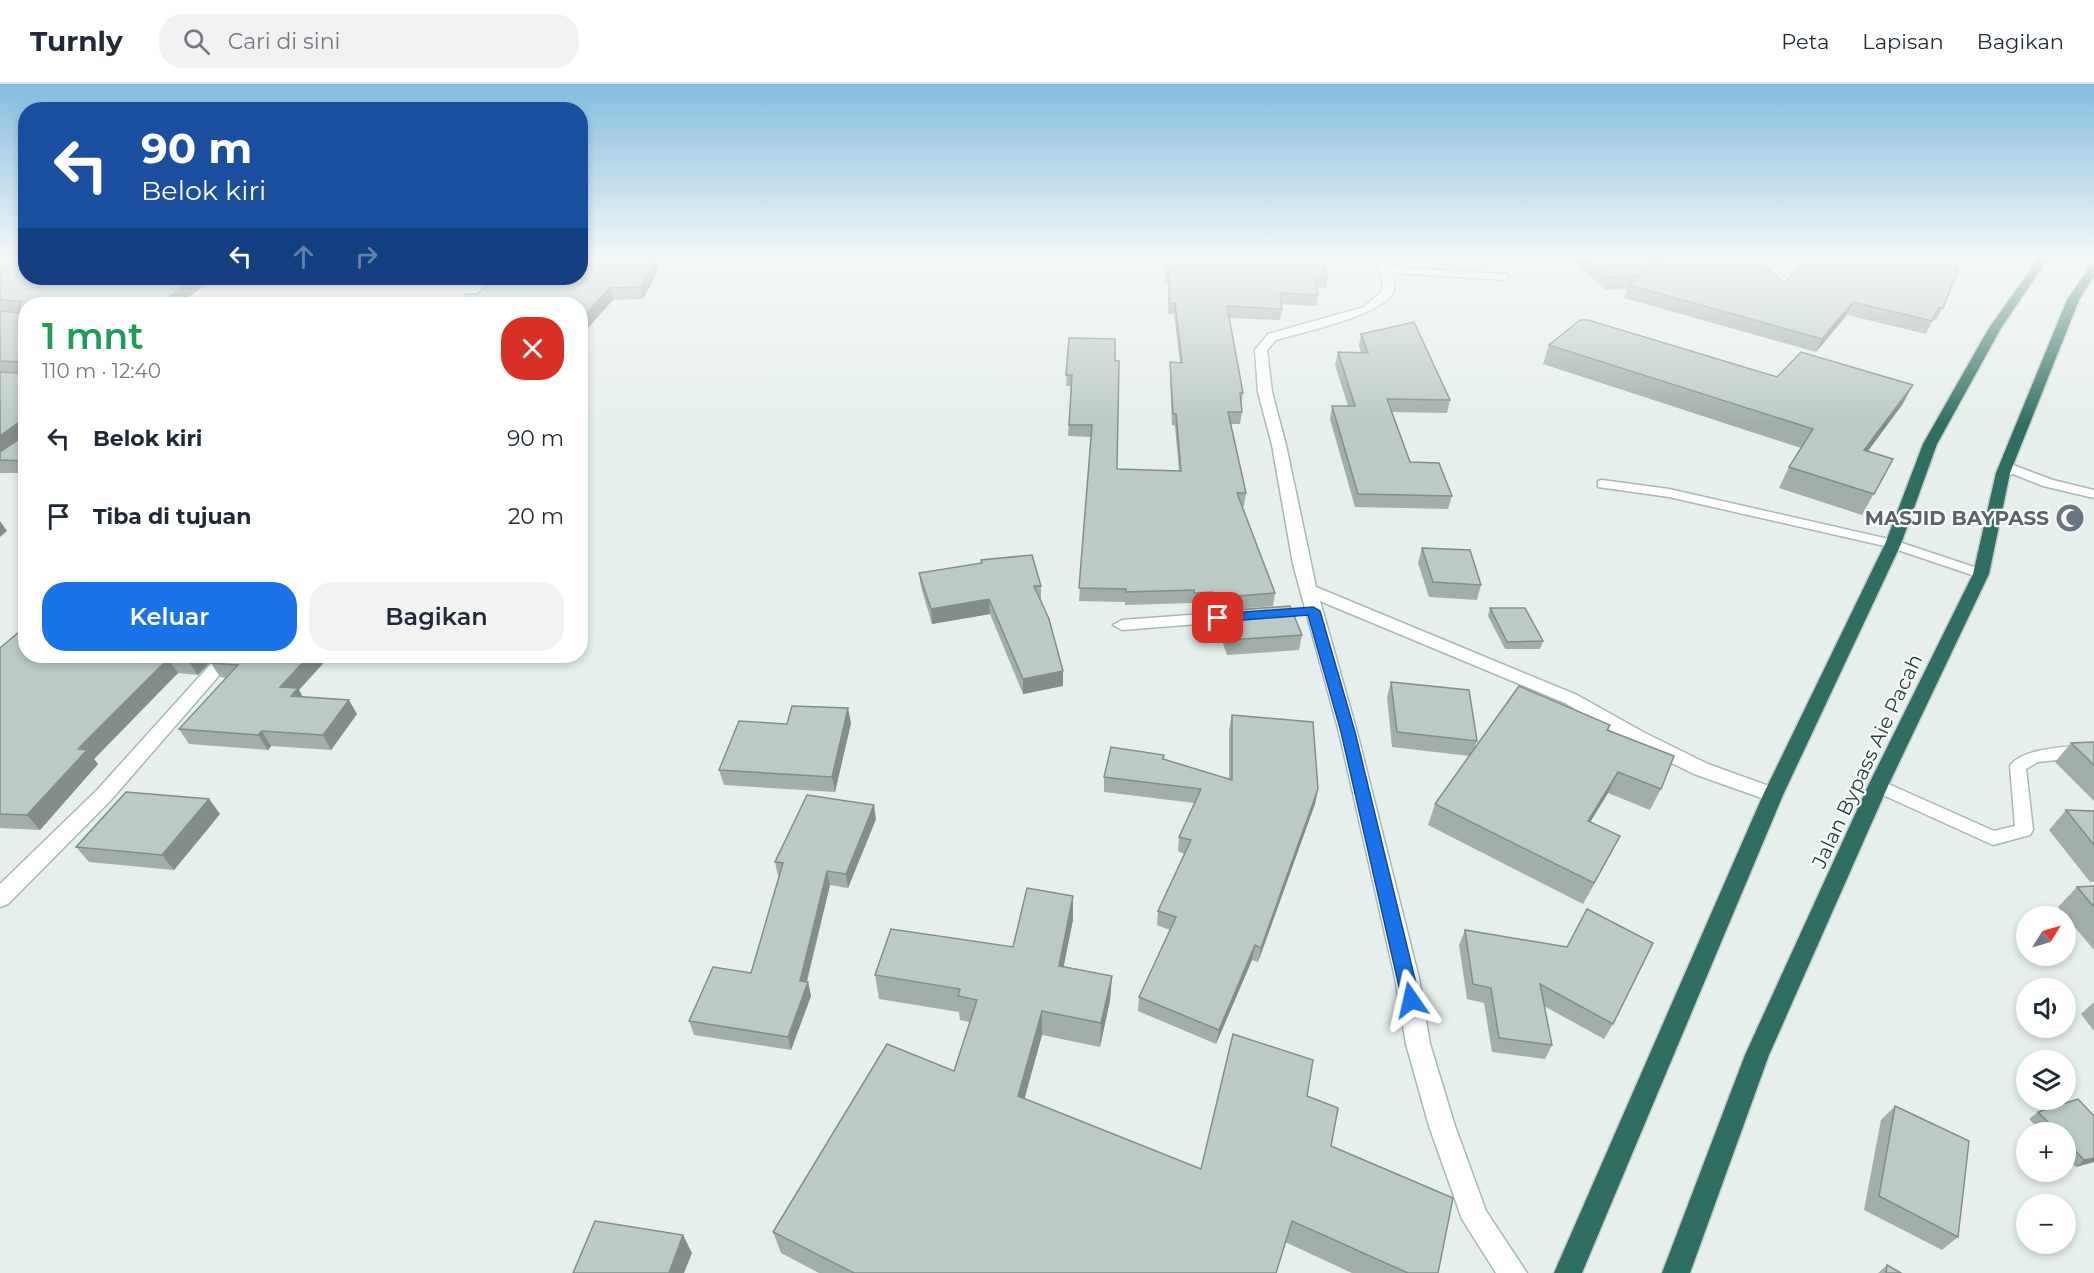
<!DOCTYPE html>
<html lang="id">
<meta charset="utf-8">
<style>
body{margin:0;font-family:Montserrat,sans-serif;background:#f2f2f3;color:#1f2937;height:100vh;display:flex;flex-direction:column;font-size:22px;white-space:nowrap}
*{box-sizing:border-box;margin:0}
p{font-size:20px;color:#747a83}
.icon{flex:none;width:33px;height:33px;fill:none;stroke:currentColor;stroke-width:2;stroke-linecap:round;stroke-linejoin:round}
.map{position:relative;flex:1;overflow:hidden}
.drawer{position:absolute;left:18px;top:213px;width:570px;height:366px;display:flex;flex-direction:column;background:#fff;border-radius:24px;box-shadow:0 3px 9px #0003}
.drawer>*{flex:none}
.guide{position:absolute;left:18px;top:18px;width:570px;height:183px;border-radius:24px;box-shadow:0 3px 9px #0003;background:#1a4fa0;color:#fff;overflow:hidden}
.needle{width:39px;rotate:53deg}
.buttons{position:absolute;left:2016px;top:822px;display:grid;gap:12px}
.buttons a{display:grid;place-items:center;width:60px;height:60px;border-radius:50%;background:#fff;box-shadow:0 3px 9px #0003;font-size:30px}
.pin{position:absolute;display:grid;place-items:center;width:51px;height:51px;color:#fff;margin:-26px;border-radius:12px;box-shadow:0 3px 9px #0006}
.me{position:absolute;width:66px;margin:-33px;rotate:349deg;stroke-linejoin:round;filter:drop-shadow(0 0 4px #0008)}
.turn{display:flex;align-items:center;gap:21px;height:126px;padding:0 24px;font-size:27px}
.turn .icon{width:78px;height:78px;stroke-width:2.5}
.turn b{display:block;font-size:42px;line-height:51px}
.lanes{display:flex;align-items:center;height:57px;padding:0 24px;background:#0003;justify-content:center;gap:30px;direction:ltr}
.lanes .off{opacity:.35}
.round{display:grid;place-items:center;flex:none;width:63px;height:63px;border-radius:24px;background:#f2f2f3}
.head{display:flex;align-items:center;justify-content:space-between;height:102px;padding:0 24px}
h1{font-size:36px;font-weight:600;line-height:45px;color:#1e9e55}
.cta{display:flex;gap:12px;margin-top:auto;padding:12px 24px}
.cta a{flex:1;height:69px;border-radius:24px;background:#1a73e8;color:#fff;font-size:24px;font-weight:600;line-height:69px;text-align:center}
.cta a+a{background:#f2f2f3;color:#1f2937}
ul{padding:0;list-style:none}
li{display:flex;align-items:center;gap:18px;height:78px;padding:0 24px}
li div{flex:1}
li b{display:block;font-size:22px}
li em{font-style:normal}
header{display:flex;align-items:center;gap:36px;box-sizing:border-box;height:84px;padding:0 30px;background:#fff;border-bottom:2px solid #e0e1e3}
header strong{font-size:28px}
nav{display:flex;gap:33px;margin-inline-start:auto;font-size:21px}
.search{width:420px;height:54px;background:#f2f2f3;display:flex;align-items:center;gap:15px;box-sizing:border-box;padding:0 21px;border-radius:24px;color:#747a83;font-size:22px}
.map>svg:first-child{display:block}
</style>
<header>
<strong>Turnly</strong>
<div class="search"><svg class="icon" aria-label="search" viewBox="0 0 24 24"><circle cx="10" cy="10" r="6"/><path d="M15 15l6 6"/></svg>Cari di sini</div>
<nav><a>Peta</a><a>Lapisan</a><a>Bagikan</a></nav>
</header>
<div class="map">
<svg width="2094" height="1189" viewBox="0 0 2094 1189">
<rect width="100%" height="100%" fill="#e6efeb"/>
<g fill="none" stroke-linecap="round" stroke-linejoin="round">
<g stroke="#a8b8b2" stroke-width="3">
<g id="lane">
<polygon points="1384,183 1505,190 1510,193 1505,196 1381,188 1379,186"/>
<polygon points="1602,396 1669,405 1893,456 1986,487 1988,490 1981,494 1889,463 1669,413 1598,403 1598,397"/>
<path d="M2094 660V672L2038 678 2026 685 2033 746 2030 751 1993 761 1872 706 1870 702 1872 698H1884L1994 747 2015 742 2010 682C2021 663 2073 663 2094 660Z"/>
</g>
</g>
<g stroke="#a8b8b2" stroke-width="3">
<g id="street">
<path d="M1377 175H1387C1390 184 1396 197 1394 206 1388 230 1300 249 1276 256L1267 266 1272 308 1286 361 1316 503 1577 611 1645 649 1708 680 1780 706 1783 711 1780 716 1773 718 1694 690 1631 659 1565 619 1320 517 1357 648 1419 894 1430 960 1455 1042 1486 1127 1527 1189H1496L1462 1135 1429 1042 1406 960 1395 894 1339 648 1293 480 1272 361 1258 308 1255 266 1268 250 1364 223 1382 207 1383 199Z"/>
<polygon points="2013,381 2053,396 2094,406 2094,414 2043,402 2013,390 2003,393 1996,389"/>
<polygon points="1243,527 1249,528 1251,532 1249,536 1122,546 1113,541 1122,536"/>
<polygon points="218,572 236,572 111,716 8,820 0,823 0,800 97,706"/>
</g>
</g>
<g stroke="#c2cac8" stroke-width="3">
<g id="highway">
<polygon points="2038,175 2048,175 2001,244 1937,360 1901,460 1783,711 1582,1189 1554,1189 1763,711 1885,460 1923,360 1989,244"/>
<polygon points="2094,181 2094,192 2079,216 2010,389 1989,490 1888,702 1769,971 1690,1189 1662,1189 1745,971 1868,702 1973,490 1996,389 2067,216 2090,182"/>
</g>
</g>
<use href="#lane" fill="#fff" fill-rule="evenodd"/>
<use href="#street" fill="#fff" fill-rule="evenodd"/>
<use href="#highway" fill="#2f6f62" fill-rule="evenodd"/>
</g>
<g fill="#a1aea9">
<polygon points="0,175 214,194 179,220 26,220 26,389 0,389"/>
<polygon points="580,175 657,175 659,185 643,215 613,216 585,247 580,247 580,220 477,210"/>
<polygon points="1164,175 1323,175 1328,193 1326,204 1317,203 1318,211 1316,222 1281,220 1282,225 1280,236 1229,234 1243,309 1241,321 1242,328 1240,340 1231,340 1246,409 1244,422 1241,422 1275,509 1273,522 1212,527 1210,521 1193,522 1192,519 1125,521 1125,518 1079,517 1091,353 1068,352 1071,302 1066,302 1069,254 1117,385 1179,387 1175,342 1172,341 1170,290 1170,278 1180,279 1174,230 1168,230 1169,199 1165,199"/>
<polygon points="1572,175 1754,175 1785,199 1943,224 1936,236 1933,236 1926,250 1847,231 1816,268 1624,214 1627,205 1605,206"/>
<polygon points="1361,250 1450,316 1447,329 1392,328 1410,378 1452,412 1448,425 1355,423 1330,335 1332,322 1348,322 1335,281 1338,268 1361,269 1359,262"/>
<polygon points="1549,261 1777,293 1913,301 1902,321 1868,367 1893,375 1862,431 1779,404 1789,383 1801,364 1543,280"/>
<polygon points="1422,464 1481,501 1477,516 1429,513 1418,479"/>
<polygon points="981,476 1041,502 1041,517 1063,602 1023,610 990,530 932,540 921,503 919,489 981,479"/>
<polygon points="1490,524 1543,557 1540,565 1505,565 1488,532"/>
<polygon points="1219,527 1302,551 1299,566 1227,571 1217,542"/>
<polygon points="0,564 26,572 216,572 198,591 178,589 94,675 98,680 40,746 0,744"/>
<polygon points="217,572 299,606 303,613 357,630 331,666 271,662 268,666 189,660 179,645 226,594 220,593 211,579"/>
<polygon points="1391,598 1477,657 1474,665 1610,641 1608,646 1661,705 1650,726 1608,709 1590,738 1620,752 1583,820 1428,741 1435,720 1470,672 1392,663 1387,613"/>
<polygon points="1232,631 1318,705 1315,720 1258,878 1252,876 1216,960 1138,927 1139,913 1170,846 1157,841 1158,827 1184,770 1178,767 1179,753 1195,719 1104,708 1104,693 1164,675 1229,695 1229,646"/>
<polygon points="851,639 835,708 724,701 719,686 787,640"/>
<polygon points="2094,658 2094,717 2055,678 2071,659"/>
<polygon points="209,715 220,730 174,786 89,778 76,763"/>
<polygon points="2066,726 2094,727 2094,798 2090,798 2049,746"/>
<polygon points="876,735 848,804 830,801 807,898 808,898 811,912 791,966 694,951 689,937 751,889 779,792 778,792 775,778"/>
<polygon points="2094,802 2094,866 2058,823 2077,803"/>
<polygon points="1073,812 1073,836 1063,882 1112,892 1110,916 1100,963 1042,951 1024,1015 1201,1085 1307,1012 1331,1062 1438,1189 1352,1189 1285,1158 1276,1189 819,1189 781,1169 773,1148 954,987 970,938 960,936 959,928 879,915 875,891 1013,863"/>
<polygon points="1465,846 1567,863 1613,940 1604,955 1544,922 1552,961 1545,975 1492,968 1484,919 1467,915 1459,861"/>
<polygon points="2094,918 2094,947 2081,930"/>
<polygon points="1895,1022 1958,1153 1942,1166 1864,1126 1881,1036"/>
<polygon points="2038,1028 2094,1032 2094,1078 2076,1083 2066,1073 2066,1048 2042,1048 2029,1035"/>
<polygon points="1887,1181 1901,1189 1878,1189"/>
</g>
<g fill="#838d89">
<polygon points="656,175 657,175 659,185 643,215 640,203"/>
<polygon points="194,194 214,194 179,220 159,220"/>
<polygon points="610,204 613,216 585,247 581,235"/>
<polygon points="1853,218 1847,231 1816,268 1822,255"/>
<polygon points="1913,301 1902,321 1853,387 1864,366"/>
<polygon points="18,339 26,351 0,370 0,352"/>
<polygon points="0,437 7,447 0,453"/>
<polygon points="989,515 990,530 932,540 931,525"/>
<polygon points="193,572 216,572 198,591 188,577"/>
<polygon points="309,572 330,572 299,606 306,619 300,627 280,603"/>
<polygon points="168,575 178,589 94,675 98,680 40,746 27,731 78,665"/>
<polygon points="1063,587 1063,602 1023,610 1023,595"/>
<polygon points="349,616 357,630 331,666 323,651"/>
<polygon points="848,624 851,639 835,708 832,693"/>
<polygon points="262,647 271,662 268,666 258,651"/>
<polygon points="1618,688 1608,709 1578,758 1588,737"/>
<polygon points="1318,705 1315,720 1258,878 1261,864"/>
<polygon points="209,715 220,730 174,786 162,771"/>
<polygon points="874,721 876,735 848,804 846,790"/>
<polygon points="1620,752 1609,773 1583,820 1594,799"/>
<polygon points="827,787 830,801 804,907 808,898 811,912 791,966 788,953 800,897"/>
<polygon points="1073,812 1073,836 1059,906 1059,882"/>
<polygon points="1255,861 1252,876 1216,960 1219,946"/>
<polygon points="1112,892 1110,916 1100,963 1101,939"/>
<polygon points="1042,927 1042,951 1019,1035 1018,1012"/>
<polygon points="2094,1074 2094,1078 2076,1083 2084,1076"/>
<polygon points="683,1151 692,1169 684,1189 669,1189"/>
</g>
<g fill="#bbcac4" stroke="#838d89" stroke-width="1.5">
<polygon points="0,175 26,175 26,194 194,194 159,220 26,220 26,377 0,376 0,368 19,355 18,339 0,352 0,288 18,289 20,278 0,277 0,227 19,229 21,217 0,216"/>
<polygon points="580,175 656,175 640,203 610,204 581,235 580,220 457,220 466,210 477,210 496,194 580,194"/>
<polygon points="1165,175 1323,175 1328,193 1315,193 1318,211 1280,209 1282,225 1227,222 1243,309 1240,309 1242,328 1228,328 1246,409 1237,409 1275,509 1214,514 1212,508 1194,509 1194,506 1126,508 1126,505 1079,504 1092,341 1069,341 1072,291 1066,291 1069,254 1115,255 1115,277 1119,277 1117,385 1181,387 1176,330 1173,330 1170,278 1182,279 1175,219 1169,219 1169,188 1166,188"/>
<polygon points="1589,175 1659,175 1642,191 1662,175 1754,175 1785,199 1804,175 1958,175 1955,185 1958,186 1943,224 1939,223 1932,237 1853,218 1822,255 1629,201 1640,192 1609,193"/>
<polygon points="1580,236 1588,236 1777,293 1801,268 1913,301 1864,366 1893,375 1874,410 1789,383 1813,345 1549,261"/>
<polygon points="1414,238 1450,316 1387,315 1410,378 1439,379 1452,412 1358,410 1332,322 1355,322 1338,268 1368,269 1361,250"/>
<polygon points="1422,464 1470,466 1481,501 1433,498"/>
<polygon points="1032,471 1041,502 1034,502 1049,535 1063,587 1023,595 989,515 931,525 919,489 982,479 981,476"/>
<polygon points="1290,522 1302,551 1229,556 1219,527"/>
<polygon points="1490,524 1525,524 1543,557 1507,558"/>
<polygon points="26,542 26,572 193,572 188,577 168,575 78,665 87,666 27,731 0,730 0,564"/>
<polygon points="217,572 309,572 280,603 298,604 291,612 349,616 323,651 262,647 258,651 179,645 238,581 211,579"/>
<polygon points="1391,598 1469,606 1477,657 1397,648"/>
<polygon points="1519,602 1610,641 1607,646 1674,672 1661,705 1618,688 1588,737 1620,752 1594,799 1435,720"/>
<polygon points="792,622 848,624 832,693 719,686 739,637 787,640"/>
<polygon points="1232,631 1313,638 1318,705 1261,864 1255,861 1219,946 1139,913 1176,833 1158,827 1191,756 1179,753 1201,705 1104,693 1111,663 1164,671 1163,675 1232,696"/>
<polygon points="2094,658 2094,681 2071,659"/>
<polygon points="126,708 209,715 162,771 76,763"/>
<polygon points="807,711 874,721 846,790 827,787 800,897 808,898 788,953 689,937 713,883 751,889 783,779 775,778"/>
<polygon points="2066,726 2094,727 2094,761"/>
<polygon points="2094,802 2094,823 2077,803"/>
<polygon points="1027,804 1073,812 1059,882 1112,892 1101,939 1042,927 1018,1012 1201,1085 1233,950 1313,976 1307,1012 1338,1024 1331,1062 1453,1114 1438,1189 1408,1189 1292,1137 1276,1189 854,1189 773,1148 887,960 954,987 977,916 958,912 960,905 875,891 891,845 1013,863"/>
<polygon points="1587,825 1653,859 1613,940 1540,900 1552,961 1499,954 1491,904 1473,900 1465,846 1567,863"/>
<polygon points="2078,1015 2094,1032 2094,1074 2084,1076 2066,1057 2066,1048 2058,1048 2038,1028"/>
<polygon points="1895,1022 1969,1057 1958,1153 1879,1112"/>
<polygon points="595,1137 683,1151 669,1189 573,1189"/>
<polygon points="1887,1181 1901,1189 1886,1189"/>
</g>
<linearGradient id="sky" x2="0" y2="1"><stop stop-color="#84bce0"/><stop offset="0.51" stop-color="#f4f8f6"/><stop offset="1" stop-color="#f4f8f6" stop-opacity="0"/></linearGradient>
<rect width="2094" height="341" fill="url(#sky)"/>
<polygon fill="#1a73e8" stroke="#114b97" stroke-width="1.5" points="1313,523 1320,527 1355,648 1420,916 1417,921 1411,924 1404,921 1402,916 1341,648 1308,531 1218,538 1211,534 1218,530"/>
<defs>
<g id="mosque-disc" transform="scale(1.5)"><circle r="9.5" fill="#6b7280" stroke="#f7fbf9"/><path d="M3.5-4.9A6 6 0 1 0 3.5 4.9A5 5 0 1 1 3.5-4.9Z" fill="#fff"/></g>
</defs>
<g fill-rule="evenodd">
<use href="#mosque-disc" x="2070" y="434"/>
</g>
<g text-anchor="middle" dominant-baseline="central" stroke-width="4.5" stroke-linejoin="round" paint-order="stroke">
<g font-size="20" font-weight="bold" fill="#5b616d" stroke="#f7fbf9" text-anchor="end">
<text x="2049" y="434">MASJID BAYPASS</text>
</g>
<g font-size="20" fill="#24423a" stroke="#f7fbf9">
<text transform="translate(1867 677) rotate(-65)">Jalan Bypass Aie Pacah</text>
</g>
</g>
</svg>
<div class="buttons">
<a><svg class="needle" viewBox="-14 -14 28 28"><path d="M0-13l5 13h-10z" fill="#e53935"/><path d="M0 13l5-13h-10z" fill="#747a83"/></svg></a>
<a><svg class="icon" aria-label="sound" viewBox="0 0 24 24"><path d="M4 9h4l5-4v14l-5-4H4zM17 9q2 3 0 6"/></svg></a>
<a><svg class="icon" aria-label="layers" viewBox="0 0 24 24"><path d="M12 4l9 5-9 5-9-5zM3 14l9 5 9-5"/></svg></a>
<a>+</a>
<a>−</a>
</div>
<div class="pin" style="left:1218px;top:534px;background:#d93025"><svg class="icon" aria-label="arrive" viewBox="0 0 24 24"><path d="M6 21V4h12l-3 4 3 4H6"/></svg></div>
<svg class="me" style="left:1411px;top:916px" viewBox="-20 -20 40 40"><path d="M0-17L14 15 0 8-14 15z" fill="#1a73e8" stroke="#fff" stroke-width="4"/></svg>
<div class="guide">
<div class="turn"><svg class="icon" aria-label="left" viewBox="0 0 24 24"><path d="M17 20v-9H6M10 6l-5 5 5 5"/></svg><div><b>90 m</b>Belok kiri</div></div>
<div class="lanes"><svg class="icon" aria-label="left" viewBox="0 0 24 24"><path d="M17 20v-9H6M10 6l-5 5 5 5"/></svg><svg class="icon off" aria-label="ahead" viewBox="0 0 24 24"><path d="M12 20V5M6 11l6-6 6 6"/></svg><svg class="icon off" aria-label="right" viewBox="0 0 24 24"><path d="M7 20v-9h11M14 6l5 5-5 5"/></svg></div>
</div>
<section class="drawer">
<div class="head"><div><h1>1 mnt</h1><p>110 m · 12:40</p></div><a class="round" style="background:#d93025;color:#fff"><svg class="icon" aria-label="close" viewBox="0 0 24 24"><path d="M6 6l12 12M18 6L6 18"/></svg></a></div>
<ul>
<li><svg class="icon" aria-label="left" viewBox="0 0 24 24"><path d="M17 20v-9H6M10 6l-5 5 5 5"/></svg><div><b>Belok kiri</b></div><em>90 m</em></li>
<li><svg class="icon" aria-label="arrive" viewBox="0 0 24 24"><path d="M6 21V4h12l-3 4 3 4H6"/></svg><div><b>Tiba di tujuan</b></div><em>20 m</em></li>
</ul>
<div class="cta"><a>Keluar</a><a>Bagikan</a></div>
</section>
</div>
